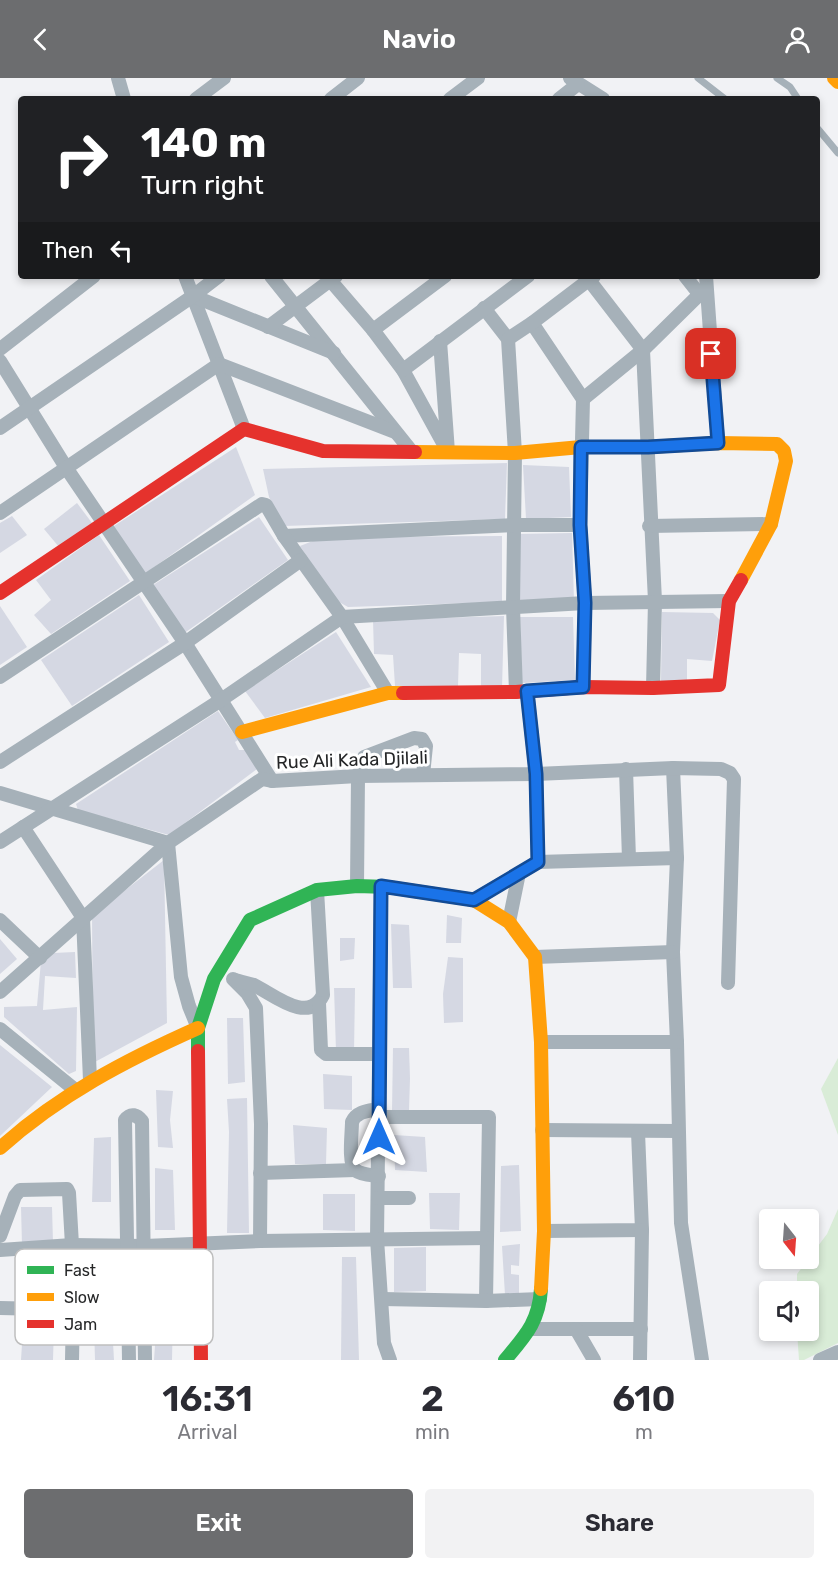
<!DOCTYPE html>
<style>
body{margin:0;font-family:Rubik,sans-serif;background:#f2f2f3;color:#2b2b33;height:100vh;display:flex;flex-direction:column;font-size:22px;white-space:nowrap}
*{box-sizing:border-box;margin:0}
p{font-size:20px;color:#7c7c81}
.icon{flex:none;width:33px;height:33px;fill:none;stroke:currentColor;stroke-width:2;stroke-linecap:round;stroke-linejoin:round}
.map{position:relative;height:1282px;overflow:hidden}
.panel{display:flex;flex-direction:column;background:#fff;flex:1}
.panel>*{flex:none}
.banner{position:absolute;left:18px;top:18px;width:802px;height:183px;border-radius:6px;box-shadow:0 3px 9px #0003;background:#202124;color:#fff;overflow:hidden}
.needle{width:39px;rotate:163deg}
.tools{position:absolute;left:759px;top:1131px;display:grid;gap:12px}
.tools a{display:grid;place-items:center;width:60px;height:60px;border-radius:6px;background:#fff;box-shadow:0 3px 9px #0003;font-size:30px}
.pin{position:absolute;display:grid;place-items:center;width:51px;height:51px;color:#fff;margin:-26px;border-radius:12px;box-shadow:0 3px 9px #0006}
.me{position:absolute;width:66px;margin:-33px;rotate:0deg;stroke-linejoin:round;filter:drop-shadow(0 0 4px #0008)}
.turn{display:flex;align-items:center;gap:21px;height:126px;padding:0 24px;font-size:27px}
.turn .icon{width:78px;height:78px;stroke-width:2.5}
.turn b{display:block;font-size:42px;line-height:51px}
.then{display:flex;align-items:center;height:57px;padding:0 24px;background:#0003;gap:12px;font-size:22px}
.eta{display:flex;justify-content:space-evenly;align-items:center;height:102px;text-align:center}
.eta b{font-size:36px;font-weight:600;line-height:42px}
.primary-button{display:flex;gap:12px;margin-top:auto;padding:12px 24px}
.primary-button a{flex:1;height:69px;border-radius:6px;background:#6c6d6f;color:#fff;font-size:24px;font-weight:600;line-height:69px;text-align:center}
.primary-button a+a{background:#f2f2f3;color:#2b2b33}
header{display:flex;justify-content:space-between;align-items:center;height:78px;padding:0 24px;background:#6c6d6f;color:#fff;font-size:27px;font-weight:600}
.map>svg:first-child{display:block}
</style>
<header><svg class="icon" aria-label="back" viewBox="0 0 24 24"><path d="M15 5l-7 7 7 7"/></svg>Navio<svg class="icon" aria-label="person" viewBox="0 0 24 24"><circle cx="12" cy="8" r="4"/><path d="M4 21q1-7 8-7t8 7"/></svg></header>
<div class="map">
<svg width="838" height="1282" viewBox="0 0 838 1282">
<rect width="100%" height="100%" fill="#f1f2f5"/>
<g fill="#d9ecd7">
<polygon points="838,980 838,1057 821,1011"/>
<polygon points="838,1131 838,1265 804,1282 799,1282 797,1253 808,1252 808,1214 797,1213 797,1196 827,1156"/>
</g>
<g fill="#d5d8e3">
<polygon points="236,369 255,417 143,497 114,448"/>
<polygon points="507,385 505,441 284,448 269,419 263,391"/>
<polygon points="523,387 569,389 571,439 526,441"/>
<polygon points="77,425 92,445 59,469 44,451"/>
<polygon points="12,438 27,457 0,475 0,445"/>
<polygon points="259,439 288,482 183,556 150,509"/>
<polygon points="572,455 574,524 519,526 518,456"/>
<polygon points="99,457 130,503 51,556 34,537 51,522 36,502"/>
<polygon points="502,458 502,524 348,529 339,524 331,515 300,468 323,459"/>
<polygon points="139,517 169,564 72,628 41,582"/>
<polygon points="0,528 27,569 0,587"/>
<polygon points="662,534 713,535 720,542 712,583 687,581 687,604 661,603"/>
<polygon points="504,538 502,610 481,609 481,576 459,575 458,608 395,608 393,577 374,576 373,542"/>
<polygon points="520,539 573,539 575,602 522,605"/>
<polygon points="336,554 371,609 265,640 245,613"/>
<polygon points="218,633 238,662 235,664 239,672 245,672 257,691 169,757 78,732 76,726"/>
<polygon points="164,782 167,945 93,985 92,838"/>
<polygon points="447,837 462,840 461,865 446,865"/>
<polygon points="391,846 409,847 412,910 393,910"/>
<polygon points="340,860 355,860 354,881 340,883"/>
<polygon points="0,861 17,881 0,896"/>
<polygon points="75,874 76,900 45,898 43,932 77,929 76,993 69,996 4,939 4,929 37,928 41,883 53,875"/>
<polygon points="448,879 463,880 463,944 444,945 443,916"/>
<polygon points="334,910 355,910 354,974 336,974"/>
<polygon points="227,940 243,940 245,1004 228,1006"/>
<polygon points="0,967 52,1009 0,1058"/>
<polygon points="393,970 409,970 410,1000 409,1033 392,1033"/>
<polygon points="323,996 352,998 352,1032 324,1031"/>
<polygon points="156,1012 173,1013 170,1042 173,1070 158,1069"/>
<polygon points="247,1020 249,1155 227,1155 229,1054 227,1021"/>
<polygon points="293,1047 327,1050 326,1086 295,1086"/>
<polygon points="394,1057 425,1059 427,1094 395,1092"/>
<polygon points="111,1059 111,1124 92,1124 94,1060"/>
<polygon points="519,1087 521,1153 500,1154 501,1088"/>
<polygon points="155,1090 173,1092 175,1152 155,1152"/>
<polygon points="429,1115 460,1115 459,1152 430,1151"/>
<polygon points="323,1116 355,1116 355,1153 323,1152"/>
<polygon points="21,1129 52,1129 53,1165 22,1167"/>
<polygon points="520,1166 519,1188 511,1187 511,1196 519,1197 519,1217 505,1217 502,1168"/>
<polygon points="426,1169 426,1213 394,1214 394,1170"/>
<polygon points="342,1179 356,1179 359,1282 341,1282"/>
<polygon points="153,1185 174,1188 172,1282 154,1282 156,1253"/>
<polygon points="94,1247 112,1247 114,1282 95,1282"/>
<polygon points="54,1249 53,1282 21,1282 23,1251"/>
</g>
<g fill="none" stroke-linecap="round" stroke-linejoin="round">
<g stroke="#a6b1b9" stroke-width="7">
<polyline points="698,0 725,21"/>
<polyline points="777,0 790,9 798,21"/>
<polyline points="818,51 838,75"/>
</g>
<g stroke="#a6b1b9" stroke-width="14">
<polyline points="118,0 124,21"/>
<polyline points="570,0 603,21"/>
<polyline points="196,21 224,0"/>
<polyline points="331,21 358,0"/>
<polyline points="450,21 478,0"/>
<polyline points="559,21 578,6"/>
<polyline points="185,198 244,351"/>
<polyline points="271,198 412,374"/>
<polyline points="685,198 700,217"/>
<polyline points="706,198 718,365"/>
<polyline points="330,202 373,252 403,292 448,374 440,263"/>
<polyline points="589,202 643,272 655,523 653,610"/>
<polyline points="193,218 334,275"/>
<polyline points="484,230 508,261 515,375 513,529 516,614"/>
<polyline points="532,245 583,321 580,447 585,525 583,609"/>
<polyline points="268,249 336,198"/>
<polyline points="373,252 445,198"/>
<polyline points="508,261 532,245 594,198"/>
<polyline points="0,271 94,198"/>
<polyline points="0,283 67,391 185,565 272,703"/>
<polyline points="403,292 528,198"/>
<polyline points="583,321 643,272 706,210"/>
<polyline points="0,350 193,218 219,198"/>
<polyline points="0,435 219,286 395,354"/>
<polyline points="649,448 771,446"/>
<polyline points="284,458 514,447 580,447"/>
<polyline points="0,599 262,426 266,427 284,458 342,539 388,615"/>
<polyline points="527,613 536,696 538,784"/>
<polyline points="0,684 185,565 301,482"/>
<polyline points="673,690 677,780 673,874 677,964 681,1145 702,1282"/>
<polyline points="626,691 629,781"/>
<polyline points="0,715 168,765 181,899 189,928 198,950"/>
<polyline points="23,749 83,840 90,1002"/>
<polyline points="0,764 221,622 342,539 585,525 729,523"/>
<polyline points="357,808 358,698 364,679 414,660 422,661 426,668 423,697"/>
<polyline points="381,808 377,1161 384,1265 390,1282"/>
<polyline points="474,822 538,784 677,780"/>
<polyline points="0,842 40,880"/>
<polyline points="509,844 519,795"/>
<polyline points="535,879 673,874"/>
<polyline points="233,901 247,915 256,930 261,1046 260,1163"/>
<path d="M235 902C241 904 248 905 254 907 273 916 308 947 323 917L317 812"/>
<polyline points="0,914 168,765 262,701 272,703 358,698 536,696 673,690 721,691 730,695 734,701 728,905"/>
<polyline points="319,925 321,972 326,976 379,976"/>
<polyline points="0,951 74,1011"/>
<polyline points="541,964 677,964"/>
<polyline points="379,1039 489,1039 486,1223"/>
<polyline points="542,1052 678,1053"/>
<polyline points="260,1095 355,1092"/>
<path d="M379 1098C372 1097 361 1097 355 1092 348 1085 352 1055 352 1044 357 1033 368 1033 379 1031"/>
<polyline points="378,1120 409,1120"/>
<polyline points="544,1153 642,1152 638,1054"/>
<polyline points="0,1158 15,1118 20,1112 67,1111 69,1115 72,1167"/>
<polyline points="0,1172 72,1167 145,1168 260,1163 487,1160"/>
<polyline points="382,1221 486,1223 540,1221"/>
<polyline points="0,1230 129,1233"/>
<polyline points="531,1251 641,1251"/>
<polyline points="576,1251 594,1282"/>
<polyline points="72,1282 73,1232"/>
<path d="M129 1282 125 1042C131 1034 137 1037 142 1043L145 1282"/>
<polyline points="640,1282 642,1152"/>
<polyline points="820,1282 838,1274"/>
</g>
<g stroke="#30b455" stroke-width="14">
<polyline points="198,973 198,950 214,901 250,842 317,812 357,808 388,809"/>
<path d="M505 1282C525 1258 539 1244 541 1211"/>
</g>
<g stroke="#ff9f0a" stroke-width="14">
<polyline points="834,0 838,4"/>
<polyline points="415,374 515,375 581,369 648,369 718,365 777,366 784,373 786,383 771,446 741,502"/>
<polyline points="242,654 388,615 403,615"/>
<polyline points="388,809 474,822 509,844 535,879 541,964 544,1153 541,1211"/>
<path d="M0 1070C59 1017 126 982 198 950"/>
</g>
<g stroke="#e5322d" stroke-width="14">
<polyline points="0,515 244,351 323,373 415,374"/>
<polyline points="403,615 516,614 583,609 653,610 719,607 729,523 741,502"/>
<polyline points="198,973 201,1282"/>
</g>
</g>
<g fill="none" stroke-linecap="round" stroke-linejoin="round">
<g stroke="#114b97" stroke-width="15">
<polyline id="route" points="379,1059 381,808 474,822 538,784 536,696 527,613 583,609 585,525 580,447 581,369 648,369 718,365 711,276"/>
</g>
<use href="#route" stroke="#1a73e8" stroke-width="10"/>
</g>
<g text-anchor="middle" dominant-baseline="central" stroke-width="6" stroke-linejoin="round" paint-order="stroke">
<g font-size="18" fill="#252627" stroke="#fff">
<text transform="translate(352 682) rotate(-2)">Rue Ali Kada Djilali</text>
</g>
</g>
<rect x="15" y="1171" width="198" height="96" rx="9" fill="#fff" stroke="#bebebe" stroke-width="1.5"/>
<rect x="27" y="1188" width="27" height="8" fill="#30b455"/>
<rect x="27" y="1215" width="27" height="8" fill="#ff9f0a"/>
<rect x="27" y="1242" width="27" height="8" fill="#e5322d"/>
<g font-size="16" fill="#252627">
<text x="64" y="1198">Fast</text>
<text x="64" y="1225">Slow</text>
<text x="64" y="1252">Jam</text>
</g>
</svg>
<div class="tools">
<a><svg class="needle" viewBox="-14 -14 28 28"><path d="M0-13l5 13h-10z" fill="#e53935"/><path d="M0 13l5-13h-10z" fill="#7c7c81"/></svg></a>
<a><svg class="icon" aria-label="sound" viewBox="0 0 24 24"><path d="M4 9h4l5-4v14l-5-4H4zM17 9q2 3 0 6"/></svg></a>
</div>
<div class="pin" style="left:711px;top:276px;background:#d93025"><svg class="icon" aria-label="arrive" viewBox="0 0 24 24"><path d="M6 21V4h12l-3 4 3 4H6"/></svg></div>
<svg class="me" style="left:379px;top:1059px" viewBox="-20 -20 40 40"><path d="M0-17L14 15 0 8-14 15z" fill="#1a73e8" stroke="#fff" stroke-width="4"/></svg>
<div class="banner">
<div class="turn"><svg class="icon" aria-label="right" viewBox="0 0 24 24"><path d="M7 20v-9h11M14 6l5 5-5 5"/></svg><div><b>140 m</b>Turn right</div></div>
<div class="then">Then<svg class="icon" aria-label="left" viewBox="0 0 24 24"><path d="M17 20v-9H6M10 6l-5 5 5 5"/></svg></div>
</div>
</div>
<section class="panel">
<div class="eta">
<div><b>16:31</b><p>Arrival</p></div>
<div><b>2</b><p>min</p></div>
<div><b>610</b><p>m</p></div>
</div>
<div class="primary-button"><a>Exit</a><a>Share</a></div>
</section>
